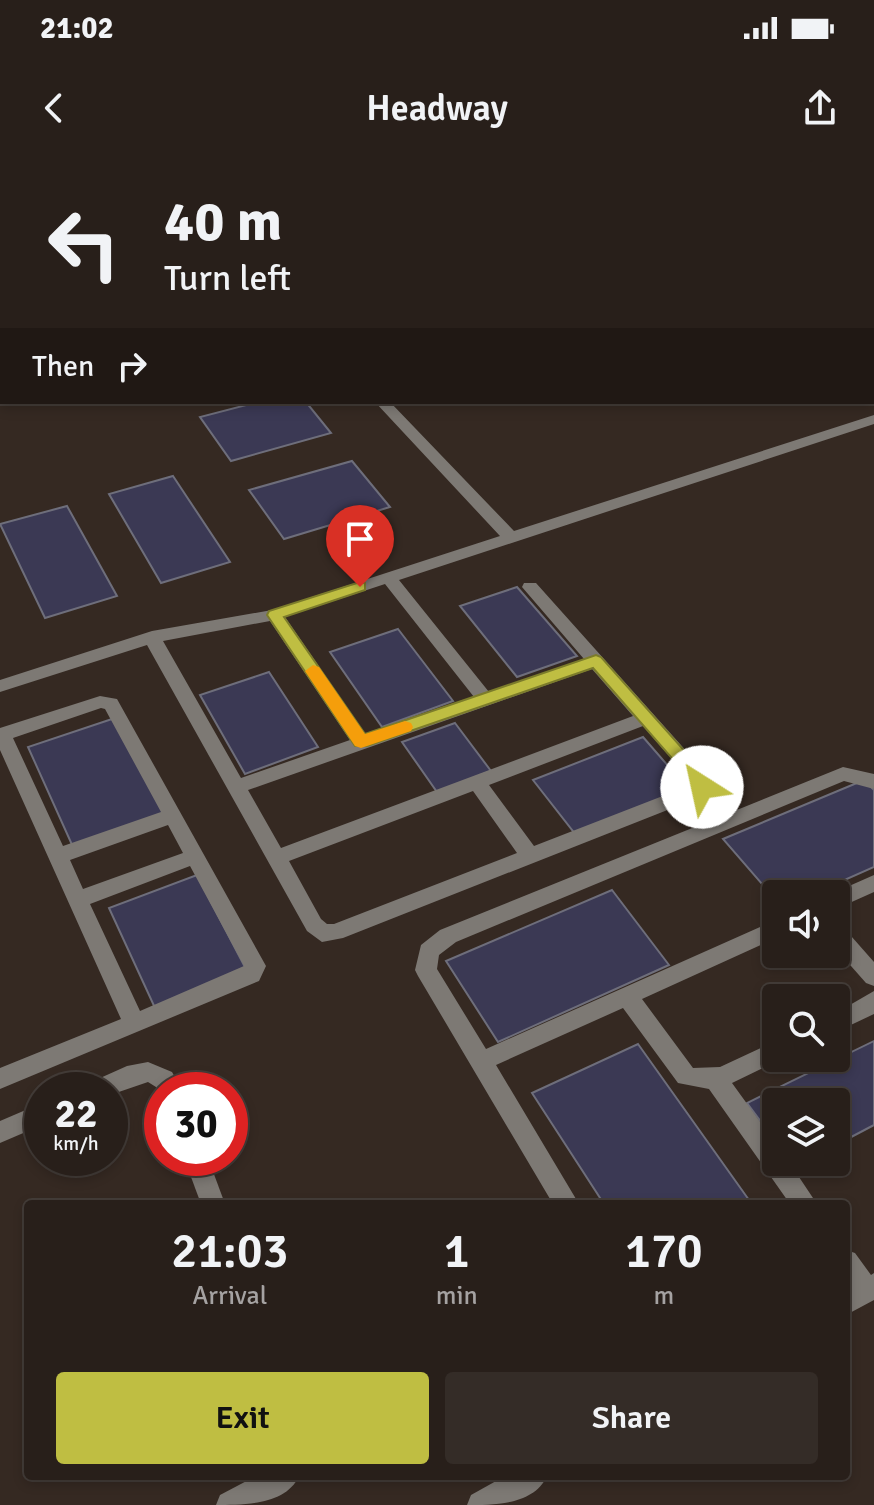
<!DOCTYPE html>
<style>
body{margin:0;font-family:Signika,sans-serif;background:#342c27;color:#f1f3f6;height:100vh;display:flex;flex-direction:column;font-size:30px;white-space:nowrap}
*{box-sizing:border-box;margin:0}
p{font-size:26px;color:#a5a2a2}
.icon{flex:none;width:44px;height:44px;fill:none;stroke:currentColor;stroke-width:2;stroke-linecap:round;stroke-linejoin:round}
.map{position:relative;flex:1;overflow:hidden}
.side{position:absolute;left:24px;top:1040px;width:826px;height:280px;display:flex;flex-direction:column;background:#281f1a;border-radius:8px;box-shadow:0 4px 12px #0003,0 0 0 2px #443d39}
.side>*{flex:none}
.top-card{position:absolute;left:0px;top:0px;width:874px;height:244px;box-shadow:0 4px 12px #0003,0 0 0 2px #443d39;background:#281f1a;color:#f1f3f6;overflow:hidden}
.fabs{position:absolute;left:762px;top:720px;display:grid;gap:16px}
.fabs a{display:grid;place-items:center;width:88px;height:88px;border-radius:8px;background:#281f1a;box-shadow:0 4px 12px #0003,0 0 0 2px #443d39;font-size:40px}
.speed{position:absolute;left:24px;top:912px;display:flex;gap:16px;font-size:40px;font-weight:700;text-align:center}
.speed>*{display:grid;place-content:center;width:104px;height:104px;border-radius:50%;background:#281f1a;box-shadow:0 4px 12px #0003,0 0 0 2px #443d39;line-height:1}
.speed small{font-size:20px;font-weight:400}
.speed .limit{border:12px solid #d22;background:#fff;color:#111}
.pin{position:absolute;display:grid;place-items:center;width:68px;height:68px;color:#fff;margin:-82px -34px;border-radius:50% 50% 50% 0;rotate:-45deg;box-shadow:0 0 8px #0007}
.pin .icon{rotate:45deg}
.me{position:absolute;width:88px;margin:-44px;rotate:325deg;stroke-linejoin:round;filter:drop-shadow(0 0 6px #0008)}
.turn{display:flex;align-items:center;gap:28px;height:168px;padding:0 32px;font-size:36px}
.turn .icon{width:104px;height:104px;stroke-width:2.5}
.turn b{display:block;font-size:56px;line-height:68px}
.then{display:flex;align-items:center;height:76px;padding:0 32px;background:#0003;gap:16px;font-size:30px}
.eta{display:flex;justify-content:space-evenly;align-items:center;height:136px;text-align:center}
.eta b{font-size:48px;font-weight:600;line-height:56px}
.primary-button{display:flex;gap:16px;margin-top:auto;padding:16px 32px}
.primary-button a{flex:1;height:92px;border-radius:8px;background:#bfbe42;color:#111;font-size:32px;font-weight:600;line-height:92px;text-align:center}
.primary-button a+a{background:#342c27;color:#f1f3f6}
.status{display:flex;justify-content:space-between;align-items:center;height:56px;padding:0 40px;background:#281f1a;direction:ltr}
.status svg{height:22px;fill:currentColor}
header{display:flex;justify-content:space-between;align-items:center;height:104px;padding:0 32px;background:#281f1a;font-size:36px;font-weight:600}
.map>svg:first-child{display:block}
</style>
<div class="status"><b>21:02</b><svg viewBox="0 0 49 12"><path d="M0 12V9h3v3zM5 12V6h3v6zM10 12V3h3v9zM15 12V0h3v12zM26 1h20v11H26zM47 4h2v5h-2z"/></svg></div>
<header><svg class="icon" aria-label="back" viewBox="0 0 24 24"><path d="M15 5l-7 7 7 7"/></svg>Headway<svg class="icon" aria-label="share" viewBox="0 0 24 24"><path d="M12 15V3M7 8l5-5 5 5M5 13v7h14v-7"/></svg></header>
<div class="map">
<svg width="874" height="1345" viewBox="0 0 874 1345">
<rect width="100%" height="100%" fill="#352922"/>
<g fill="#3b3954" stroke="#6e6e7b" stroke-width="2">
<polygon points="258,242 306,242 331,273 231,301 200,257"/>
<polygon points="352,301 390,347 284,379 249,330"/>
<polygon points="173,316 230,402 161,423 109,334"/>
<polygon points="67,346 117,436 45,458 0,364"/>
<polygon points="517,427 577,496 517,517 460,446"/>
<polygon points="398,469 453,541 382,567 330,492"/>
<polygon points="269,512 318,587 245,614 200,535"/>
<polygon points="115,558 165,654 73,687 28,587"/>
<polygon points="455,563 491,611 437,632 402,582"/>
<polygon points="643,577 689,630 576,675 533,620"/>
<polygon points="864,620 874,630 874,707 813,734 776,734 776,740 723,679"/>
<polygon points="197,715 247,811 155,848 109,748"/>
<polygon points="612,730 669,805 498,882 446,801"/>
<polygon points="874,881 874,965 836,985 836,942 776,942 776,982 747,943"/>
<polygon points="638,884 749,1040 740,1044 604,1044 532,933"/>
</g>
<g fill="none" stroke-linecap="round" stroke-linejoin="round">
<g fill="#7d7974" fill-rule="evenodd">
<polygon points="207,0 219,0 221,2 209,2"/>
<polygon points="330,0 342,0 344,2 332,2"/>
<polygon points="558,0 571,0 573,2 560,2"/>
<polygon points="675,0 688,0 690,2 677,2"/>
<polygon points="771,0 784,0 786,2 773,2"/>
<polygon points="872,56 874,57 874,65 872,64"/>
<path d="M375 242H390L514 371 874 255V264L399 420 489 532 584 499 522 427 524 423H536L706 613 711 629 708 634 343 778 322 782 307 771 147 485 0 532V520L152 471 272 450 500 376ZM385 424 474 537 366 575 285 457ZM270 461 350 580 241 618 163 481ZM592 509 633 556 281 688 248 630ZM643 566 690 620 691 625 534 686 489 625ZM473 631 517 693 334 764H327L321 759 289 701Z"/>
<path d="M100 536 117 539 266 806 259 821 0 929V908L121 859 0 590V568ZM101 548 105 549 161 652 63 686 13 578ZM168 665 183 693 83 729 70 700ZM190 706 244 806 140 851 90 744Z"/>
<polygon points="843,607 874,614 874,629 844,621 456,782 439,795 437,809 486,889 776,760 776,778 642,839 693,908 720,907 776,881 776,898 784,898 732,923 776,984 776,1002 789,1002 817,1044 790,1044 709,929 678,923 623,848 496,905 579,1044 553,1044 418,816 415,810 421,785 440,770"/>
<polygon points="874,715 874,732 836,749 836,734 831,734"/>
<polygon points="836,765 844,768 874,802 874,826 866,823 836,789"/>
<polygon points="874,831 874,854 836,872 836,853"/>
<polygon points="148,902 172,912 182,930 162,930 162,937 156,927 148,922 110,935 110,930 85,930 89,923 127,906"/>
<polygon points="42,943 42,965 0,983 0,961"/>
<polygon points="184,998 208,998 225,1044 201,1044"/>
<polygon points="846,1090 855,1093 871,1115 874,1113 874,1140 846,1155"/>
<path d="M256 1316H299C286 1345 244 1345 216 1345L220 1335Z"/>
<path d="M505 1316H547C534 1345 494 1345 467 1345L471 1335Z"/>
</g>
</g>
<polygon fill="#bfbe42" stroke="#7c7c2b" stroke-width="2" points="360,422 365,423 365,430 284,457 365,574 596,495 601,497 705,614 710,627 708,632 695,632 691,620 593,508 367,586 355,586 267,455 269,451"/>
<polygon fill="#f59e0b" points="313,505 319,507 365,574 405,561 411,563 413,567 411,571 361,588 355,586 305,511"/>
</svg>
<div class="fabs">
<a><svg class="icon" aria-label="sound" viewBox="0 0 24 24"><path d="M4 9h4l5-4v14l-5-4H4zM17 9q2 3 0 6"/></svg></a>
<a><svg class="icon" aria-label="search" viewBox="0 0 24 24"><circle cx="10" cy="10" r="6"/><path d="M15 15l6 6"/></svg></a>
<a><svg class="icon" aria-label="layers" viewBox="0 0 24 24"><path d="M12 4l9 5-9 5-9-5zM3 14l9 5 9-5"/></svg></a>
</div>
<div class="speed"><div>22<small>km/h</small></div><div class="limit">30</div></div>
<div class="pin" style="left:360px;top:427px;background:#d93025"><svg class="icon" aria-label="arrive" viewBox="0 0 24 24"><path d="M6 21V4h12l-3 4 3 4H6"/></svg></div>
<svg class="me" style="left:702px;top:627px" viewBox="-20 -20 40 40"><circle r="19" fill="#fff"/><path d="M0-13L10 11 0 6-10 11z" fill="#bfbe42"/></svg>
<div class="top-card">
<div class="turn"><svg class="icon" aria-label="left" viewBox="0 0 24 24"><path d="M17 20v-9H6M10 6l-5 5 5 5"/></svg><div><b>40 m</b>Turn left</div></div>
<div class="then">Then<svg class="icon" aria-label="right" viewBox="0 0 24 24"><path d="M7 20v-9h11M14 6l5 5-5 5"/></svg></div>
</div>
<section class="side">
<div class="eta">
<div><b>21:03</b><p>Arrival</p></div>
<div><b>1</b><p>min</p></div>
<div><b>170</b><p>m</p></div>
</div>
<div class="primary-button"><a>Exit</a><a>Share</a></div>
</section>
</div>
